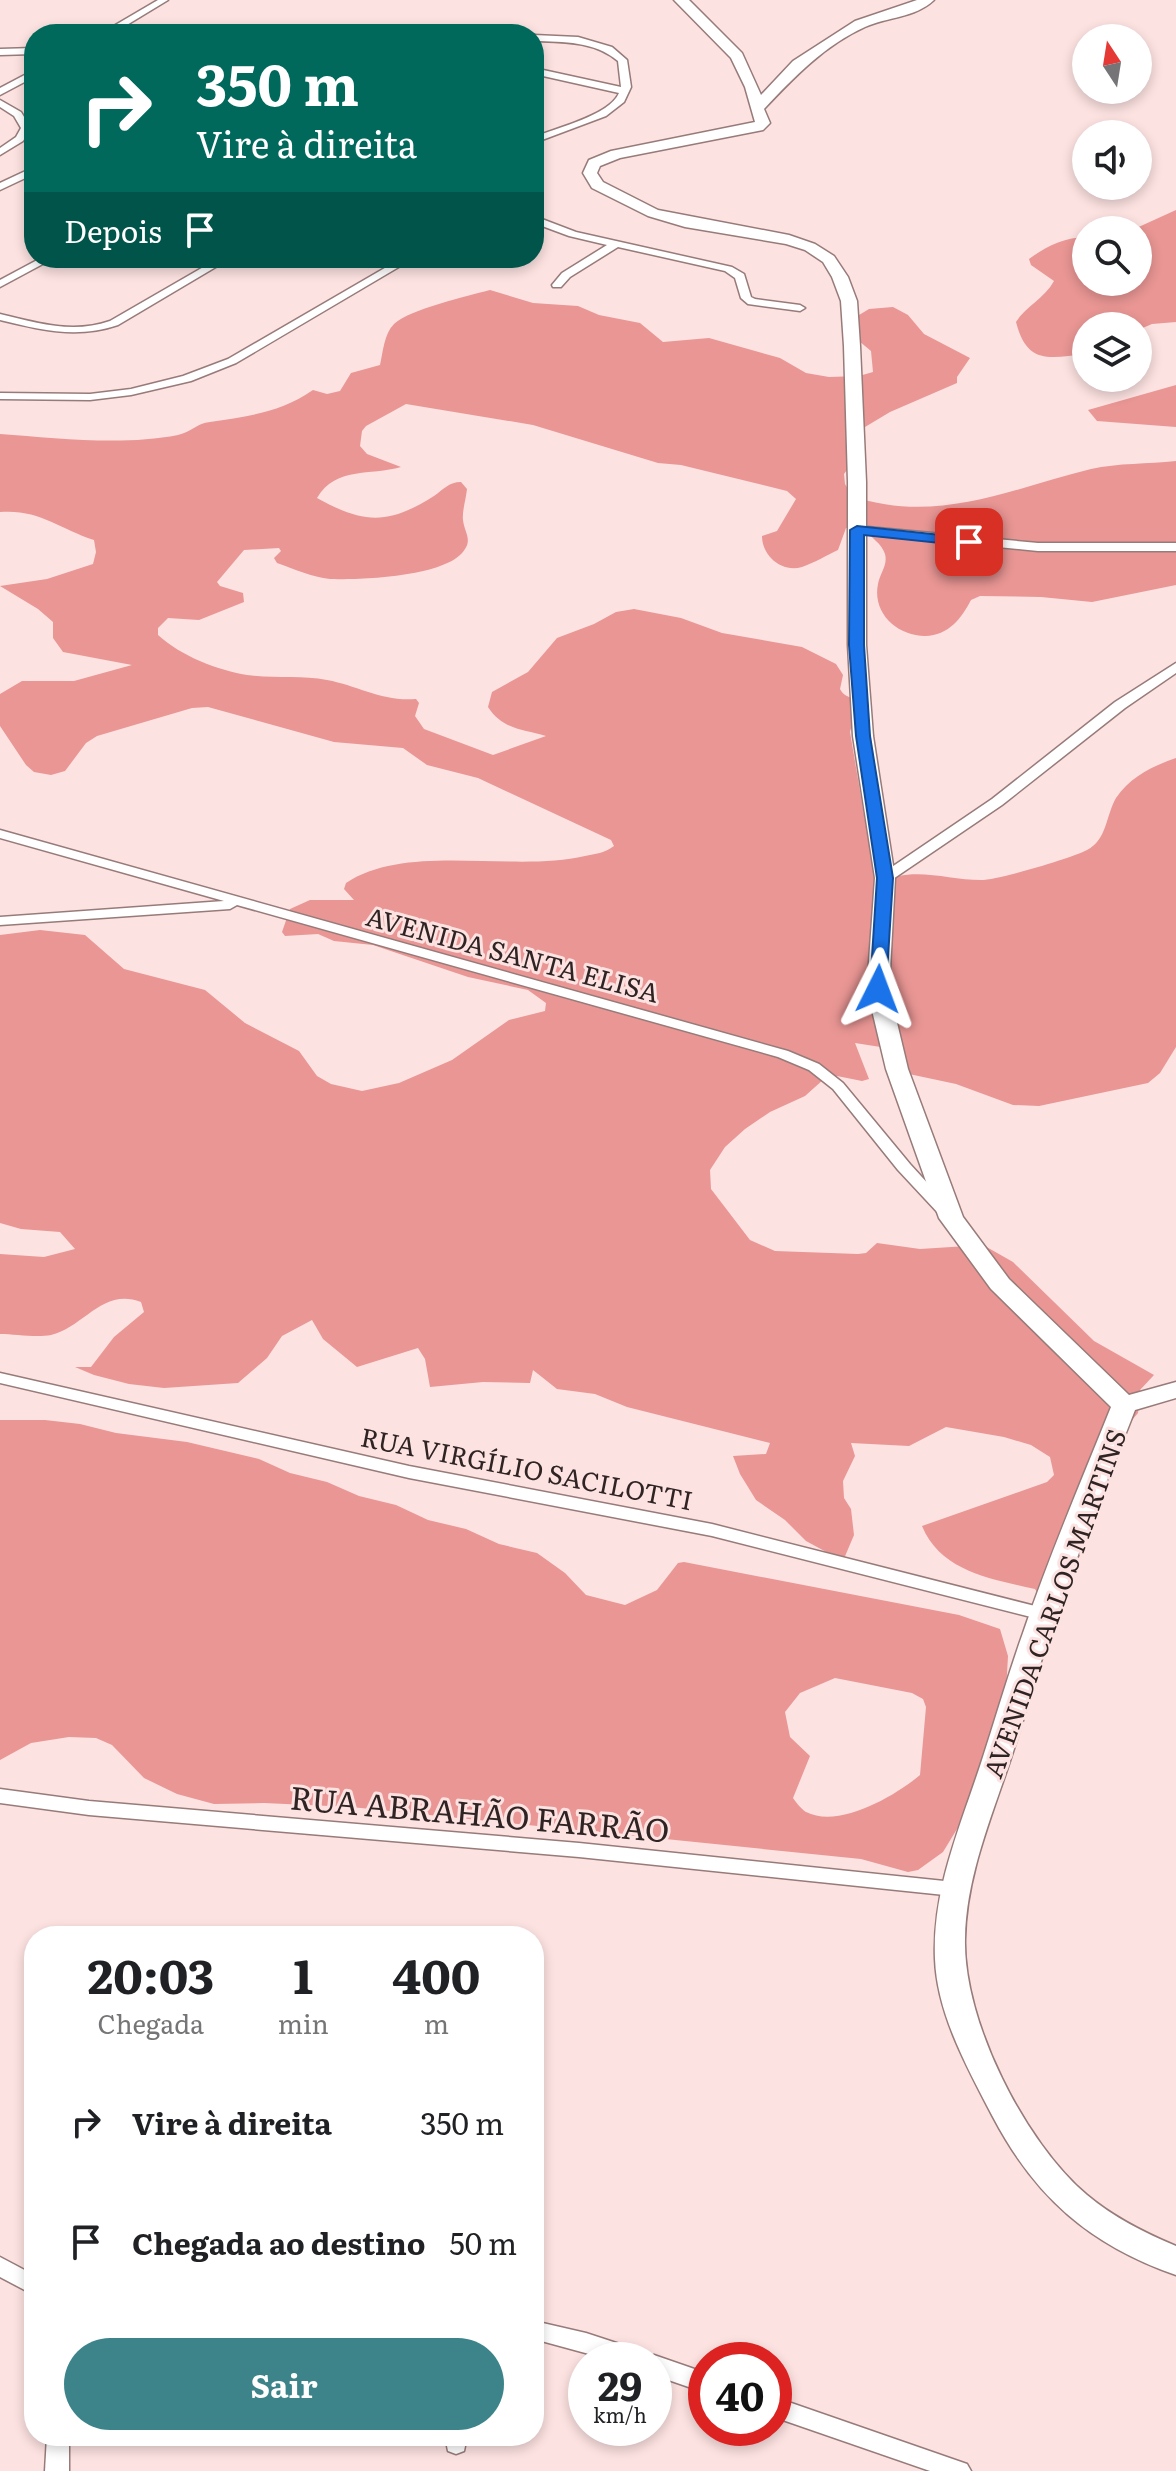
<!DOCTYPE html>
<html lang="pt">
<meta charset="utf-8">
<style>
body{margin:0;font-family:Literata,serif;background:#f2f2f2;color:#202124;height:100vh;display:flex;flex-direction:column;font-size:30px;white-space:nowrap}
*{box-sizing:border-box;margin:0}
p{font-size:26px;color:#757577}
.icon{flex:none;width:44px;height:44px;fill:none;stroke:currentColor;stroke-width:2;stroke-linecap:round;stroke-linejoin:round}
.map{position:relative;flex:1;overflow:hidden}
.side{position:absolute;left:24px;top:1926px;width:520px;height:520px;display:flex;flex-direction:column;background:#fff;border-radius:32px;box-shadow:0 4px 12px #0003}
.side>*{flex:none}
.hud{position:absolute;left:24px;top:24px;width:520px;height:244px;border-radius:32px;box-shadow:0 4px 12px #0003;background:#00695c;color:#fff;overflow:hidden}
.needle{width:52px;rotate:348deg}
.buttons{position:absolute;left:1072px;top:24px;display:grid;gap:16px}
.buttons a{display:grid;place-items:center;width:80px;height:80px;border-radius:50%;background:#fff;box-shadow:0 4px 12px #0003;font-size:40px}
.speed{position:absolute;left:568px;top:2342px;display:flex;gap:16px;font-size:40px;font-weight:700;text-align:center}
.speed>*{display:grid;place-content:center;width:104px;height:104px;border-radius:50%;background:#fff;box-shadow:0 4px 12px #0003;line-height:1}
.speed small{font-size:20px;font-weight:400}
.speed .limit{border:12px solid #d22;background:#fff;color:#111}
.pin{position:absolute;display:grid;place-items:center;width:68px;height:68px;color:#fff;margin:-34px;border-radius:16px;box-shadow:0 4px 12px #0006}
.me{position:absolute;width:88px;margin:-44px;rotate:3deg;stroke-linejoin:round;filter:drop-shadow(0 0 6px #0008)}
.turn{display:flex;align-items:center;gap:28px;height:168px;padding:0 40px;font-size:36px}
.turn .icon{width:104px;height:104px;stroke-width:2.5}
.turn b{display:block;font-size:56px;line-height:68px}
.then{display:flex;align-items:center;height:76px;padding:0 40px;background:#0003;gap:16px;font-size:30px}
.eta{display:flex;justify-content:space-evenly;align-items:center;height:136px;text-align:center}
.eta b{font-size:48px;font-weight:700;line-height:56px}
.action{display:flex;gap:16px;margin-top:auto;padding:16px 40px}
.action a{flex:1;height:92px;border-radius:48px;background:#3c848a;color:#fff;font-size:32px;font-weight:700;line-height:92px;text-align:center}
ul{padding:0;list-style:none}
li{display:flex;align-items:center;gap:24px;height:120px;padding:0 40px}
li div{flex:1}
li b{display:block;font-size:30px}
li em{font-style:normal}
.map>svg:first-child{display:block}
</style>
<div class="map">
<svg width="1176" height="2471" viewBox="0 0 1176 2471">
<rect width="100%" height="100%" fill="#fce2e1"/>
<g fill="#e99694" fill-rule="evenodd">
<path d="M1176 210V322L1152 324 1138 330V326H1086V354C1049 358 1027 365 1016 322 1026 306 1045 298 1054 281L1031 265 1029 259C1045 247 1065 237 1086 237V282H1138V230H1132Z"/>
<path d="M490 290 533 303 578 306 599 315 640 323 663 342 709 338 780 358 806 373 829 377 859 376 873 372 871 351 841 326 869 309 893 307 908 315 924 334 970 358 957 377V383L890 412 860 430 852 463 844 474 845 484 852 496C936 525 1010 489 1091 469 1118 463 1148 464 1176 461V585L1092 602 1041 597 980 596 971 600C961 619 949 635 925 636 897 636 872 613 878 584 880 573 888 565 885 554 882 544 871 537 864 530L846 528 838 550C827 555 814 563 802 567 782 573 762 556 762 536L777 531 796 499 787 491 681 465 658 463 533 425 406 404 366 426 362 431 360 446 367 454 401 467C370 476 336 466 317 498 364 524 388 525 434 496 444 489 449 482 461 482L467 489C466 499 462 511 463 520 464 531 472 539 465 549 449 577 359 580 330 579 312 577 294 569 277 563L274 558 281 551 279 548 244 550 217 582 220 586 243 593 244 602 199 620 168 618 158 628V635C181 656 217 670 247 675 274 679 301 675 327 680 359 686 383 702 416 699L419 703 415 716 424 729 493 755 546 736C523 729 503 730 488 707L492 692 528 672 557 638 594 624 616 612 634 609 681 618 722 633 802 647 836 664 843 675 840 689C846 700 856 698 867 697L871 700C866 714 854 717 850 732L874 874 880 883C912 865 947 880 981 880 998 880 1072 858 1087 850 1107 840 1106 815 1116 798 1130 777 1153 766 1176 758V1047L1160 1073 1148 1083 1039 1106 1013 1105 956 1084 909 1074 887 1048 855 1043 869 1079 862 1081 837 1076 824 1079 805 1096 770 1112 745 1129 725 1147 710 1170 711 1189 750 1240 775 1251 858 1254 866 1253 877 1243 920 1249 983 1245 1013 1262 1094 1341 1154 1375 1140 1390 1138 1413 1116 1439 1038 1594 1035 1589C992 1579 941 1572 922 1526L1047 1482 1054 1475 1050 1457 1031 1445 1004 1437 946 1427 909 1446 851 1443 855 1456 843 1481 844 1498 851 1509 854 1535 843 1561 806 1541 785 1520 756 1500 740 1474 733 1456 766 1454 770 1443 627 1407 595 1394 557 1389 533 1370 530 1383 483 1382 430 1387 425 1359 418 1348 357 1367 323 1339 312 1320 282 1336 267 1358 238 1383 164 1388 129 1384 94 1375 75 1367H91L114 1337 144 1312 141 1302C103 1287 84 1327 51 1335 36 1338 15 1334 0 1334V1254L44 1257 75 1249 60 1232 21 1229 0 1223V935L40 930 85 935 124 969 205 990 245 1023 299 1051 317 1076 331 1084 362 1091 399 1083 452 1060 509 1020 545 1011 546 1003 528 990 468 977 373 945 334 941 318 934 285 936 282 932 290 909 310 900H354L344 889 346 883C407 842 513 873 585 856 595 854 605 853 614 846L611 840 478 778 427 765 403 748 334 742 208 707 192 708 97 736 86 743 65 771 51 775 34 772 26 765 0 726V694L22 681H74L132 665 63 652 53 638V622L38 609 0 586 47 579 93 564 96 552 94 540C58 528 39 509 0 512V434C55 438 123 446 178 435 192 432 197 423 210 422 248 416 280 413 313 390L327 394 340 391 351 373 380 365C383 352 384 334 394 324 410 309 468 296 490 290Z"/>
<polygon points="1176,385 1176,427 1097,421 1088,410"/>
<path d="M0 1420H45L80 1424 116 1433 187 1442 259 1459 290 1473 327 1482 359 1496 396 1505 428 1520 466 1529 499 1544 537 1553 565 1573 586 1595 625 1605 657 1590 678 1563 684 1562 959 1615 1000 1629 1008 1656 1006 1691 971 1806 943 1852 918 1870 908 1872 861 1859 351 1807 264 1803 214 1804 177 1794 144 1778 112 1745 96 1738 69 1737 31 1743 0 1760ZM835 1678 912 1693 923 1699 926 1707 920 1775C895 1796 839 1829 806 1812 801 1809 796 1802 793 1798L810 1756 790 1737 785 1712 800 1693Z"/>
</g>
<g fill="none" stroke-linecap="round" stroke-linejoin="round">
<g stroke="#977b79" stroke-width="3">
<g id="street">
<polygon points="158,0 168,0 112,34 100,34"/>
<path d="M534 35 578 37 612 47 627 60 631 87 624 102 606 116 534 143V137C556 128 610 115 619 93L534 74V68L621 87 618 61C594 41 564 42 534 41Z"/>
<polygon points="34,48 34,54 0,55 0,49"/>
<polygon points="34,70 34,77 0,95 0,88"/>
<polygon points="0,100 21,112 31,128 23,141 0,155 0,148 16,137 21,128 14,116 0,107"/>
<polygon points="34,167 34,174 0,190 0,183"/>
<polygon points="534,216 576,232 732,267 744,274 751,297 755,299 800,305 805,308 800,311 748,304 741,298 735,278 725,271 618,247 570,277 561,287 553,287 552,285 562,273 607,245 569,236 534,223"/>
<polygon points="41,258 54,258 0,287 0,280"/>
<path d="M219 258H231L118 325C77 339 41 330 0 320V314C37 323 73 334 110 321Z"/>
<polygon points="402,258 414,258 236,363 191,381 131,395 90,400 0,399 0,393 90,394 131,389 183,376 228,359"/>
<polygon points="857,526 1038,543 1176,543 1176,551 1038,551 853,533 853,527"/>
<polygon points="1176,663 1176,673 1125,708 1002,805 890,881 880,881 878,878 880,875 992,799 1115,702"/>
<polygon points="0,830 788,1051 819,1064 843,1083 910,1164 953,1211 945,1216 939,1214 898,1170 833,1089 809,1070 778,1057 237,905 230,909 0,925 0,917 224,901 0,838"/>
<polygon points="0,1373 409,1466 712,1524 1043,1608 1049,1610 1052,1614 1049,1618 1043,1620 712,1536 409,1478 0,1383"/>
<polygon points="0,1789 89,1801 579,1843 954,1882 961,1884 964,1889 961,1894 954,1896 579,1857 89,1815 0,1803"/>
<polygon points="0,2257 34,2275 34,2295 0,2277"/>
<polygon points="534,2321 586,2333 647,2353 649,2357 654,2355 706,2373 706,2393 654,2375 654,2360 611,2360 534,2339"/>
<polygon points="774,2397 967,2464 971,2471 930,2471 774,2417"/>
<polygon points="47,2436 69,2436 69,2471 45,2471"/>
<polygon points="445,2436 467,2436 464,2451 456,2454 448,2451"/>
</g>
</g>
<g stroke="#977b79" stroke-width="3">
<path id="secondary" d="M674 0H689L742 53 761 95 793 61 855 21 917 0H934C915 18 887 17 865 27 825 45 794 77 764 109L770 123 763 130 620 158 600 166 597 173 603 182 658 210 789 235 815 244 834 256 848 277 857 301 860 346 866 482V645L873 736 895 878 889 989 908 1069 963 1217 1009 1279 1129 1395 1176 1382V1398L1135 1410C1106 1484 1076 1556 1051 1631 1036 1675 1024 1720 1009 1764 990 1821 966 1878 965 1939 963 2021 1025 2143 1087 2195 1113 2217 1145 2233 1176 2246V2275C1090 2245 1035 2197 993 2117 968 2069 937 2014 935 1959 932 1889 961 1825 982 1760 996 1717 1008 1675 1023 1633 1049 1556 1081 1482 1111 1407L991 1289 939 1218 886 1069 867 989 875 878 853 736 848 645V482L844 346 841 301 832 277 823 262 805 250 786 244 685 227 648 216 592 188 583 173 589 160 611 151 755 122 745 87 731 58Z"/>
</g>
<use href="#street" fill="#fff" fill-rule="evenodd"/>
<use href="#secondary" fill="#fff" fill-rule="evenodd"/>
</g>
<polygon fill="#1a73e8" stroke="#114b97" stroke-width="2" points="857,526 969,538 976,542 969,546 864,535 864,645 870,736 893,878 886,989 878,994 870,989 877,878 856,736 849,645 850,530"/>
<g text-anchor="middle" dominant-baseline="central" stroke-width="6" stroke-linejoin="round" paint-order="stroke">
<g font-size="26" fill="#2f2423" stroke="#fce2e1">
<text transform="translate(513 953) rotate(15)">AVENIDA SANTA ELISA</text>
<text transform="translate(527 1467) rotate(11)">RUA VIRGÍLIO SACILOTTI</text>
<text transform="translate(1053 1603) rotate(-70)">AVENIDA CARLOS MARTINS</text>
</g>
<g font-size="32" fill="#2f2423" stroke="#fce2e1">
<text transform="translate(480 1812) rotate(5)">RUA ABRAHÃO FARRÃO</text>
</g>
</g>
</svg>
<div class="buttons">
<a><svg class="needle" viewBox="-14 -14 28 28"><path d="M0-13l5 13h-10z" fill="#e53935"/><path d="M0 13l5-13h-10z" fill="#757577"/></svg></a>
<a><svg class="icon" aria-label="sound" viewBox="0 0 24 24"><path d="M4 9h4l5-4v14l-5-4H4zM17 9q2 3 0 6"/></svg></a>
<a><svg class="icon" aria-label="search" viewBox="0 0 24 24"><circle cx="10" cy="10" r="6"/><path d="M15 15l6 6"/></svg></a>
<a><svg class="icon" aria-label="layers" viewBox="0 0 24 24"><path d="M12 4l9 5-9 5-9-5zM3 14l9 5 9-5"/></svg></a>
</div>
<div class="speed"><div>29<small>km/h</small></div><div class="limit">40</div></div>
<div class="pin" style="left:969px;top:542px;background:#d93025"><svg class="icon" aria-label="arrive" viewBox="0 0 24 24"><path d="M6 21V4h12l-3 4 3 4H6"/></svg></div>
<svg class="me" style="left:878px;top:989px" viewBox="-20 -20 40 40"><path d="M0-17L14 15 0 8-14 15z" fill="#1a73e8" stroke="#fff" stroke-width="4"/></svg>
<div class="hud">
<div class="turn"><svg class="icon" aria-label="right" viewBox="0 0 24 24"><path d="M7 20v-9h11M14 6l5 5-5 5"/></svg><div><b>350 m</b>Vire à direita</div></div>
<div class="then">Depois<svg class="icon" aria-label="arrive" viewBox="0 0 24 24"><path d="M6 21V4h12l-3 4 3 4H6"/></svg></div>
</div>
<section class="side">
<div class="eta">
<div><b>20:03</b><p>Chegada</p></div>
<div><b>1</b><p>min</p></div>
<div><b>400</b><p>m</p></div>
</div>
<ul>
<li><svg class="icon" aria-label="right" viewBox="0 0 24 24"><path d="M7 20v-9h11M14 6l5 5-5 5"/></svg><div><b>Vire à direita</b></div><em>350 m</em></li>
<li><svg class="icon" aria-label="arrive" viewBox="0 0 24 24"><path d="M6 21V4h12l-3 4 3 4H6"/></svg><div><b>Chegada ao destino</b></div><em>50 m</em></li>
</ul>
<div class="action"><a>Sair</a></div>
</section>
</div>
